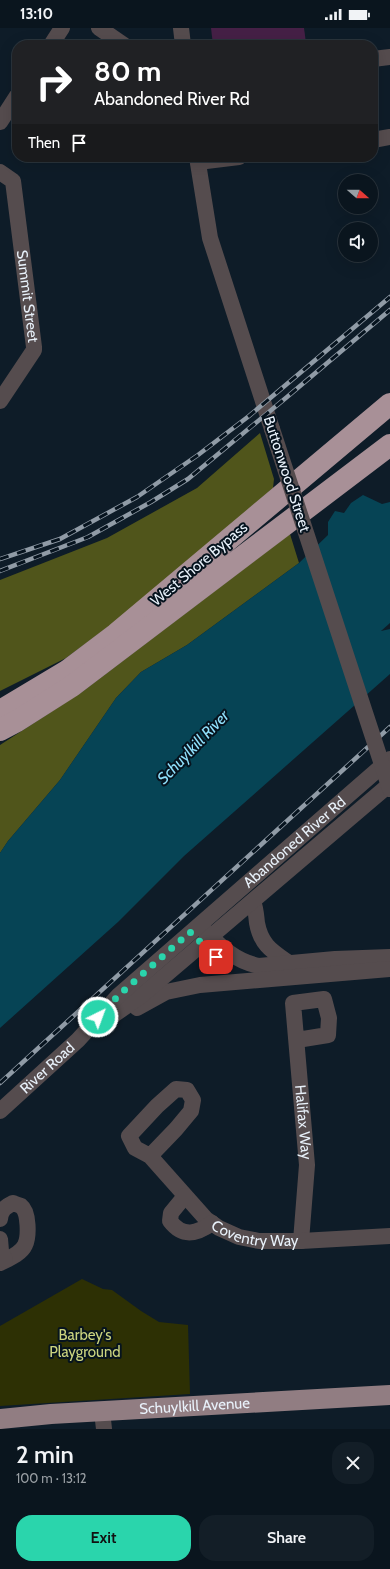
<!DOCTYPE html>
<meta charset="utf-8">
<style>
body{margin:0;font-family:Cabin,sans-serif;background:#131e27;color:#f1f3f6;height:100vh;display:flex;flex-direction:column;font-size:15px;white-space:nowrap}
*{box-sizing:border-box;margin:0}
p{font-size:13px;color:#999fa4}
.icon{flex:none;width:22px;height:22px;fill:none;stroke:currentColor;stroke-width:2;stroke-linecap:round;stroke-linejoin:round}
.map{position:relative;height:1401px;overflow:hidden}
.panel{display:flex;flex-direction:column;background:#0a151e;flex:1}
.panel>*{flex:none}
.guide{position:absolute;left:12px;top:12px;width:366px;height:122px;border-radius:16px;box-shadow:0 4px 16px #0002,0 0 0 1px #2a343c;background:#202124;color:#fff;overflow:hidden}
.needle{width:26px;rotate:110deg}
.controls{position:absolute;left:338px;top:146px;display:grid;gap:8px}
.controls a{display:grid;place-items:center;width:40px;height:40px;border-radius:50%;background:#0a151e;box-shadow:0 4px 16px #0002,0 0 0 1px #2a343c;font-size:20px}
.pin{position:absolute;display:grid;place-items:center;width:34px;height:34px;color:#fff;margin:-17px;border-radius:8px;box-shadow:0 2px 6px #0006}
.me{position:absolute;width:44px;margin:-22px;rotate:42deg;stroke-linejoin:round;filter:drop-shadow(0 0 3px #0008)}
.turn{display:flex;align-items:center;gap:14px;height:84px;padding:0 16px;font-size:18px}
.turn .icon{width:52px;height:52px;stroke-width:2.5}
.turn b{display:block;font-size:28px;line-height:34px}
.then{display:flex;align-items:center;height:38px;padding:0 16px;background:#0003;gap:8px;font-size:15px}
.round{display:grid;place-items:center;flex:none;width:42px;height:42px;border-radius:16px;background:#131e27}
.head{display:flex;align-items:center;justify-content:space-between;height:68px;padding:0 16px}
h1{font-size:24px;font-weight:600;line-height:30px}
.action{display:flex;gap:8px;margin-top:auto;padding:8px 16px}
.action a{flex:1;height:46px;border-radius:16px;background:#2ad5ac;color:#111;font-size:16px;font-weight:600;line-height:46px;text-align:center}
.action a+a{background:#131e27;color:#f1f3f6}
.status{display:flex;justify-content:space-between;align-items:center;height:28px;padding:0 20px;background:#0a151e;direction:ltr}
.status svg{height:11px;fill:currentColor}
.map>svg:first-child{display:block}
</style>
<div class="status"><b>13:10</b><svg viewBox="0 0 49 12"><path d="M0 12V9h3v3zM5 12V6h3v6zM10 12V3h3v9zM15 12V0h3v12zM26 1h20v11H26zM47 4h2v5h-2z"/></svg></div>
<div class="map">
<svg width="390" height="1401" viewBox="0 0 390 1401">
<rect width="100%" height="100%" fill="#0e1c28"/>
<polygon fill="#2d3004" points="82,1251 103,1261 112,1262 141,1283 159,1294 188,1297 190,1366 0,1378 0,1298"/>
<g fill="#50551b">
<polygon points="260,405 274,451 273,460 147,570 66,630 0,663 0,552 107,510 197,460"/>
<polygon points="290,506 299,535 187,617 141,644 116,670 60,752 8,813 0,825 0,717 82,664"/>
</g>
<polygon fill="#064455" points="363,467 382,476 390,474 390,595 381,603 390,601 390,646 184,828 118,894 0,1000 0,825 8,813 60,752 116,670 141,644 187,617 299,535 328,507 328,494 335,483 344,485 351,475"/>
<polygon fill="#452046" points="211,0 304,0 306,15 290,17 213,17"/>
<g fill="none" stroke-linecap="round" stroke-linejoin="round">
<g stroke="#554c4e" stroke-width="16">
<polyline points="99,0 124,17"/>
<polyline points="181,0 183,17"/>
<polyline points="51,17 62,0"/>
<polyline points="373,31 390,29"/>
<polyline points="0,94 17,68"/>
<polyline points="373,112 390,109"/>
<polyline points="197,129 210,210 272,401"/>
<polyline points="198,134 239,129"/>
<path id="s1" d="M0 144 13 153 34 319V322L0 373"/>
<path d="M253 873C256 881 256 887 257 895 261 917 272 923 289 935"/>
<path d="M204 902C221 919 235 933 259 938L335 931 390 929"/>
<polyline points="137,980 166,964 200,957 390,941"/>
<polyline points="102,995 141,968 390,756"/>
<path id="s2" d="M297 1012 328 1007 329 990 324 971 293 975 307 1137 301 1213"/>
<path id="s3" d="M0 1083 78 1012 119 967 390 731"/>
<path id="s4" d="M150 1128 176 1101 191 1083 193 1072 187 1062 176 1061 157 1078 129 1108 135 1120 150 1128 206 1191 219 1200 239 1209 259 1213H301L390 1208"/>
<path d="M185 1168 171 1185 170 1193C183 1210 197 1206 212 1195"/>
<path d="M0 1191C1 1182 5 1179 13 1175 15 1176 19 1177 21 1178 29 1184 29 1209 25 1217 21 1226 8 1231 0 1235"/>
<polyline points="0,1211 1,1223 5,1232"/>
<polyline points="102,1383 104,1401"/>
</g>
<path stroke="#917d82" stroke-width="20" id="s5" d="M0 1391 51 1386 390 1367"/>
<g stroke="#a89097" stroke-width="22">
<polyline points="0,683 67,643 116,606 390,376"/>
<polyline points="0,702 17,693 72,658 390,417"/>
</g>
<g stroke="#909ba6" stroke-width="4.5">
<g id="rail">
<polyline points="0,531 60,511 137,469 198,427 249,388 390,269"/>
<polyline points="0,543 88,509 151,474 188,451 287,369 390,282"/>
<polyline points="0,1055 390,699"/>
</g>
</g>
<use href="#rail" stroke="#06131e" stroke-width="3" stroke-dasharray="9" stroke-linecap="butt"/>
<polyline stroke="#554c4e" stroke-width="16" points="272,401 390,761"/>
</g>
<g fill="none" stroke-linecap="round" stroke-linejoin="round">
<polyline stroke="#2ad5ac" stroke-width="7" stroke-dasharray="0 12.6" points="98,989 119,967 190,904 216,929"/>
</g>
<g text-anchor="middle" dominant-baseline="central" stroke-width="4" stroke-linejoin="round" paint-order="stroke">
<g font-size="15" fill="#e8f1fa" stroke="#06131e">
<text stroke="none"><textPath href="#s1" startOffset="132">Summit Street</textPath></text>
<text transform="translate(287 446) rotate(72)">Buttonwood Street</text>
<text transform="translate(199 536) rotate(-40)">West Shore Bypass</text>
<text stroke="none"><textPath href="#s3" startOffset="399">Abandoned River Rd</textPath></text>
<text stroke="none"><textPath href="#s3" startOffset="64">River Road</textPath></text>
<text stroke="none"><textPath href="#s2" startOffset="219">Halifax Way</textPath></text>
<text stroke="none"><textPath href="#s4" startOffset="329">Coventry Way</textPath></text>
<text stroke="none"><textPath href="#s5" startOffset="195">Schuylkill Avenue</textPath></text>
</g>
<g font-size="15" fill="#cbd47f" stroke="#06131e">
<text x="85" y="1307">Barbey's<tspan x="85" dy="17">Playground</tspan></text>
</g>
<g font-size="16" font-style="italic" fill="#90e1fd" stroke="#06131e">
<text transform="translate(193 719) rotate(-46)">Schuylkill River</text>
</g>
</g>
</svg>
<div class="controls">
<a><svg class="needle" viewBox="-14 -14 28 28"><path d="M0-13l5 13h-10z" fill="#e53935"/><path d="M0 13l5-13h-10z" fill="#999fa4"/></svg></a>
<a><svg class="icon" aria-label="sound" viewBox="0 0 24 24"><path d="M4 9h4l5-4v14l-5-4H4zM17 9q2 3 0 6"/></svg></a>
</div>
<div class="pin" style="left:216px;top:929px;background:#d93025"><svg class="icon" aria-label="arrive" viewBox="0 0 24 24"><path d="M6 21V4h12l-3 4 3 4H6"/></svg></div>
<svg class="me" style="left:98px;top:989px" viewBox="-20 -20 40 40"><circle r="17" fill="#2ad5ac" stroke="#fff" stroke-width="3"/><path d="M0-11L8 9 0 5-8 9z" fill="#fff"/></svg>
<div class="guide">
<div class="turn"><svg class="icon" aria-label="right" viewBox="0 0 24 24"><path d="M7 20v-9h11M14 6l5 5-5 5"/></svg><div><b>80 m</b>Abandoned River Rd</div></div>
<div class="then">Then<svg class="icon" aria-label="arrive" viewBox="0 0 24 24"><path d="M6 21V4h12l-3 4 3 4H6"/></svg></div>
</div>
</div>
<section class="panel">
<div class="head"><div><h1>2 min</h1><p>100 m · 13:12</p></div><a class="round"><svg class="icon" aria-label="close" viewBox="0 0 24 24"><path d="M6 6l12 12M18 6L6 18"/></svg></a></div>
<div class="action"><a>Exit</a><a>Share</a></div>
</section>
